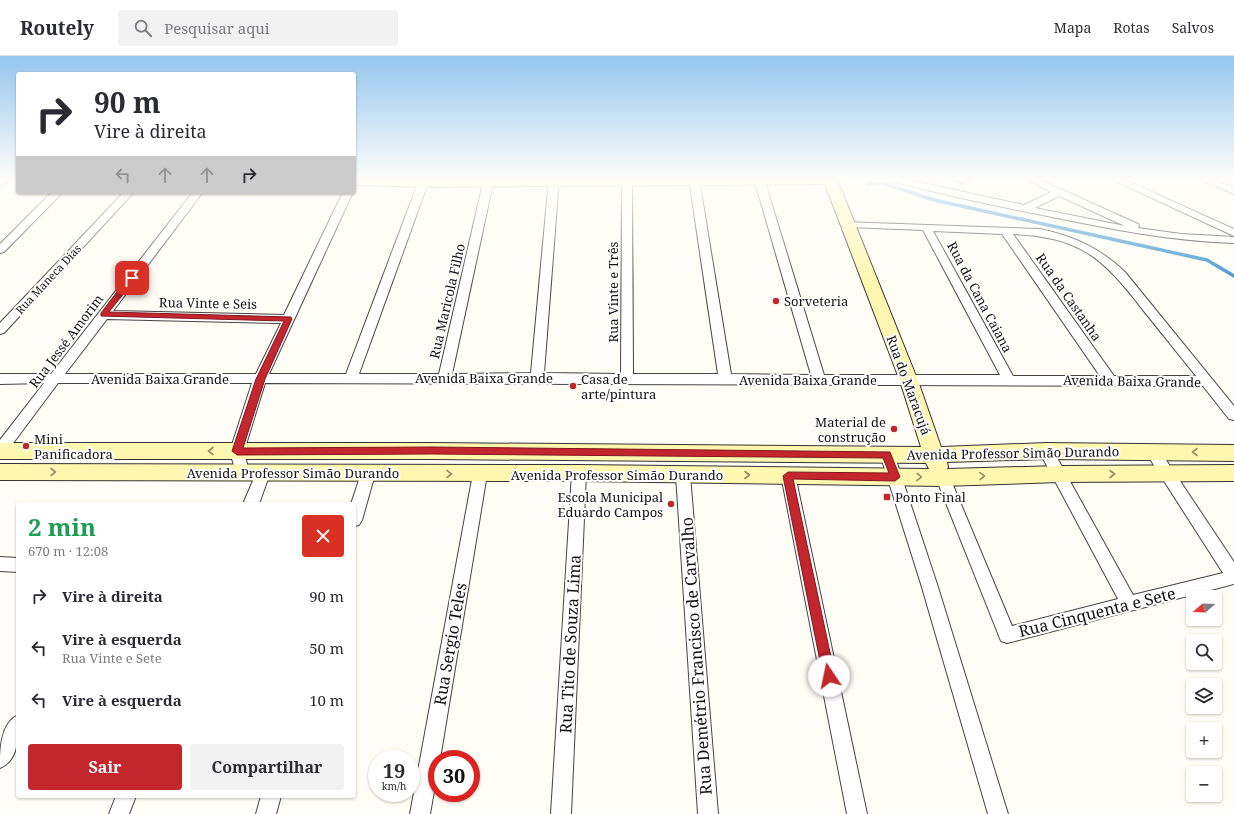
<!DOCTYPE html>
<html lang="pt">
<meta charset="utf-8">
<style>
body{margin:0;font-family:"Noto Serif",serif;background:#f2f2f3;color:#2b2b33;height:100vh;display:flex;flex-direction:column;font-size:15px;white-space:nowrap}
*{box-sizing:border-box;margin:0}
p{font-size:13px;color:#7c7c81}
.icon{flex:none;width:22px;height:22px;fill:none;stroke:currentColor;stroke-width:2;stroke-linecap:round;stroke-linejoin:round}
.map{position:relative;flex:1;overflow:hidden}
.drawer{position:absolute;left:16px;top:446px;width:340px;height:296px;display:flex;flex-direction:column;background:#fff;border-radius:4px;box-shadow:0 1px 3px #0004}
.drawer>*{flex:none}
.banner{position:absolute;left:16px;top:16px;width:340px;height:122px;border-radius:4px;box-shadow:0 1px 3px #0004;background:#fff;color:#2b2b33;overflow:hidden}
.needle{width:26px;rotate:251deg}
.buttons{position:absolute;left:1186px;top:534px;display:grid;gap:8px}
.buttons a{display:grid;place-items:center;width:36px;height:36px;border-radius:4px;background:#fff;box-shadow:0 1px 3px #0004;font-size:20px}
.speed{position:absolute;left:368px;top:694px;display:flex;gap:8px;font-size:20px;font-weight:700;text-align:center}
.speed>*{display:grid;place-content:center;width:52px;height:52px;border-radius:50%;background:#fff;box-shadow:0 1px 3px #0004;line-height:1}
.speed small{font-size:10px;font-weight:400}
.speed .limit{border:6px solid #d22;background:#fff;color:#111}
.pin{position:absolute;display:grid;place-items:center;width:34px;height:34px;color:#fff;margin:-17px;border-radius:8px;box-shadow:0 2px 6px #0006}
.me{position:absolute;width:44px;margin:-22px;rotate:349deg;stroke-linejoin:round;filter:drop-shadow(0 0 3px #0008)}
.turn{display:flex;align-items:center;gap:14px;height:84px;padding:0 12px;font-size:18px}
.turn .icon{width:52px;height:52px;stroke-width:2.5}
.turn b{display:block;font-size:28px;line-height:34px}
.lanes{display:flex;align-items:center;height:38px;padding:0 12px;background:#0003;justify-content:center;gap:20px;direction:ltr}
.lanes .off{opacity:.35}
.round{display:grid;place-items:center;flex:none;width:42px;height:42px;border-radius:4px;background:#f2f2f3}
.head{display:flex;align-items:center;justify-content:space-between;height:68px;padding:0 12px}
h1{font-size:24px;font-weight:700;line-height:30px;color:#1e9e55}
.cta{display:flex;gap:8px;margin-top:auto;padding:8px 12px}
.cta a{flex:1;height:46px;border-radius:4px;background:#c4262e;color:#fff;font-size:16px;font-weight:700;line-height:46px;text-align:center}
.cta a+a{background:#f2f2f3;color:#2b2b33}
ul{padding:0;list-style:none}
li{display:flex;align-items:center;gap:12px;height:52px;padding:0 12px}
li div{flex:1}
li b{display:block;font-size:15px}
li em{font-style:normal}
header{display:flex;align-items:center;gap:24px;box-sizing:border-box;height:56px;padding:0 20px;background:#fff;border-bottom:1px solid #e1e1e2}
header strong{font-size:19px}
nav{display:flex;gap:22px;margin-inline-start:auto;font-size:14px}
.search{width:280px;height:36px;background:#f2f2f3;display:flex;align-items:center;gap:10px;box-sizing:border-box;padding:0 14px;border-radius:4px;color:#7c7c81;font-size:15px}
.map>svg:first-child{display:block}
</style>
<header>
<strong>Routely</strong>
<div class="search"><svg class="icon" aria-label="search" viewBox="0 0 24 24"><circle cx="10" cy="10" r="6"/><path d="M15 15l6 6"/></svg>Pesquisar aqui</div>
<nav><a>Mapa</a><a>Rotas</a><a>Salvos</a></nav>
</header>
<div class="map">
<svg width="1234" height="758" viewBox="0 0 1234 758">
<rect width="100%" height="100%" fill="#fffdf5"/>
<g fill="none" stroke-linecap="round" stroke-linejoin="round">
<polyline stroke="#3f96cf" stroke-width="3.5" points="868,128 883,127 934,144 1207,204 1234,220"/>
<g stroke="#444" stroke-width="2">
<g id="street">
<polygon points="0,123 11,123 0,131"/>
<path d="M549 123H559L544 317 621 318 622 126 627 123 632 126 633 318H718L689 123H699L731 318 811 319 755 126 760 123 765 126 824 319H1000L923 174 848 171 843 168 844 166 1040 173C1073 180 1100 192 1125 216L1234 350V364L1229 363 1203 330 265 327 244 395 249 417 247 421 242 423 237 421 230 395 252 327H58L5 398 0 399V384L44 327 0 328V318H51L193 136H203L113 255 284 259 343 136H353L269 318H346L418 127 423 124 426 125 428 127 359 318H439L483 127 488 124 491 125 493 127 452 318 531 317ZM933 175 1002 178 1100 320H1013ZM1013 178C1081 181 1103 202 1143 254 1161 276 1178 298 1196 320H1114ZM107 263 281 267 256 318H65Z"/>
<path d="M889 123H904L1024 149 1051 136 1026 123H1038L1138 168 1139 170 1138 172 1181 178 1234 181V187C1169 185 1106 172 1042 159 991 149 941 138 891 125ZM1059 140 1125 170 1035 152Z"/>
<polygon points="1111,123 1123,123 1234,173 1234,180"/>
<polygon points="1199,123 1212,123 1234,132 1234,138"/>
<polygon points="52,136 63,136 4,196 0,197 0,188"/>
<polygon points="124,136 134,136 4,277 0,278 0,267"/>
<polygon points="1046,390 1051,391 1133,539 1223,517 1148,400 1146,396 1148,392 1153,390 1158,392 1234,506 1234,528 1007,587 1001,585 936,422 938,418 943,416 948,418 950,422 1012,570 1118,543 1039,395 1041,391"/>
<polygon points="887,392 892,394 894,398 937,528 1008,758 988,758 921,528 880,398 882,394"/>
<polygon points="263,411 268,413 270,417 259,448 243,448 258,413"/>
<polygon points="579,411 584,413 586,417 571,758 551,758 572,417 574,413"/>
<polygon points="368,412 373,414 375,418 362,464 359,469 354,470 354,448 351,448 361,418 363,414"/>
<polygon points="480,412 485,414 487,418 440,703 437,703 437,718 430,758 410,758 473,418 475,414"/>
<polygon points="683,413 688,415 690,419 718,758 698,758 676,419 678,415"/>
<polygon points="788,413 793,415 795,419 867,758 847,758 781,419 783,415"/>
<polygon points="0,501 18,502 18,516 0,515"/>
<path d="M18 659C18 678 20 704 0 712 0 694 0 668 18 659Z"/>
<polygon points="116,740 136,740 129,758 109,758"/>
<polygon points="261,740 281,740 276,758 256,758"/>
</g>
</g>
<g stroke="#333" stroke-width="2">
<polygon id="secondary" points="354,123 837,123 918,325 941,391 1046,387 1234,389 1234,405 1046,403 947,406 948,411 947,413 1060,410 1234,409 1234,425 1060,426 943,430 579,425 0,424 0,408 579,409 929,413 926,407 432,403 0,403 0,387 432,387 921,391 900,325 825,128 423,131 354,129"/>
</g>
<use href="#street" fill="#fff" fill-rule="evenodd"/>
<use href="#secondary" fill="#fff6b0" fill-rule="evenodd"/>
</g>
<polygon fill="#4d4742" points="951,123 975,123 962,129"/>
<polygon fill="#3f3936" points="965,123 975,123 962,129"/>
<defs><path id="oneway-chevron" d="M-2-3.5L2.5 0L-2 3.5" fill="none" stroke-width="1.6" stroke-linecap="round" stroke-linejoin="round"/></defs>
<g stroke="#948f68">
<use href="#oneway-chevron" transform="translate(211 395) rotate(-180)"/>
<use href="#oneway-chevron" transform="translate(1195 396) rotate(-180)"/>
<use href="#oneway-chevron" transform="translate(53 416)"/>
<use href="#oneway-chevron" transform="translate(449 418)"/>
<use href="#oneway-chevron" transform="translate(1112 418)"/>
<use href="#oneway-chevron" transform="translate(747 419)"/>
<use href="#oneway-chevron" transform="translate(982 420) rotate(-2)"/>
<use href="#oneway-chevron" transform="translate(919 421) rotate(1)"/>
</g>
<linearGradient id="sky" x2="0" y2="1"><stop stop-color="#95c6ee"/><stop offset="0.54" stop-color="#fffefa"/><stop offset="1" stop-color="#fffefa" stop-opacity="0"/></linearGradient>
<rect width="1234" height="229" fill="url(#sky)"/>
<polygon fill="#c4262e" stroke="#7f191e" points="129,220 136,222 109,256 291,261 292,263 265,323 243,392 432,391 890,396 900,421 895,425 793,423 835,620 833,624 829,625 824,624 823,620 783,420 788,416 889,417 883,402 432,398 237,399 232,395 256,323 284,265 101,260 101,257"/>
<g fill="#c4262e" stroke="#fff" stroke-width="1.5">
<circle cx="776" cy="245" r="4"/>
<circle cx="573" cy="330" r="4"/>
<circle cx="894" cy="373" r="4"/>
<circle cx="26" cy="390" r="4"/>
<rect x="883" y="437" width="8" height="8" rx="2"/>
<circle cx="671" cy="448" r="4"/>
</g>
<g text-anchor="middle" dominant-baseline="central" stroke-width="4" stroke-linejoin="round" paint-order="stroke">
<g font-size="11" fill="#111" stroke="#fff">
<text transform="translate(48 223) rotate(-47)">Rua Maneca Dias</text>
</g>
<g font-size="13" fill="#111" stroke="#fff">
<text transform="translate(613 236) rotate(-90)">Rua Vinte e Três</text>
<text transform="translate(980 241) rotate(62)">Rua da Cana Caiana</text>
<text transform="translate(1069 241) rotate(55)">Rua da Castanha</text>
<text transform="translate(447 245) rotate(-77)">Rua Maricola Filho</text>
<text transform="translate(208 247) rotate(1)">Rua Vinte e Seis</text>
<text transform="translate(66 285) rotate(-53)">Rua Jessé Amorim</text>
<text x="484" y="322">Avenida Baixa Grande</text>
<text x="160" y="323">Avenida Baixa Grande</text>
<text x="808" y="324">Avenida Baixa Grande</text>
<text transform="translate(1132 325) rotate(1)">Avenida Baixa Grande</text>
<text transform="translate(909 329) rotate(70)">Rua do Maracujá</text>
<text transform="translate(1013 397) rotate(-1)">Avenida Professor Simão Durando</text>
<text x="293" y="417">Avenida Professor Simão Durando</text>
<text x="617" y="419">Avenida Professor Simão Durando</text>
</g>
<g font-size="13" fill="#111" stroke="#fff" text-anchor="start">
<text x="784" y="245">Sorveteria</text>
<text x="581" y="323">Casa de<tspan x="581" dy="15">arte/pintura</tspan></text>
<text x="886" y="366" text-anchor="end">Material de<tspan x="886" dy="15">construção</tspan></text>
<text x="34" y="383">Mini<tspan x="34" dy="15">Panificadora</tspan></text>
<text x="663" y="441" text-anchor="end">Escola Municipal<tspan x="663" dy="15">Eduardo Campos</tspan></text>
<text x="895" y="441">Ponto Final</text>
</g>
<g font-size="16" fill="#111" stroke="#fff">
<text transform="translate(1097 556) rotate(-14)">Rua Cinquenta e Sete</text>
<text transform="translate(450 588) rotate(-80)">Rua Sergio Teles</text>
<text transform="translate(570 588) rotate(-87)">Rua Tito de Souza Lima</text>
<text transform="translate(696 600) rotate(-94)">Rua Demétrio Francisco de Carvalho</text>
</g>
</g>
</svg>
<div class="buttons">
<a><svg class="needle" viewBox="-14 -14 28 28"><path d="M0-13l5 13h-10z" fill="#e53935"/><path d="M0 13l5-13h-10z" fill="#7c7c81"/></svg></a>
<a><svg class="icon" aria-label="search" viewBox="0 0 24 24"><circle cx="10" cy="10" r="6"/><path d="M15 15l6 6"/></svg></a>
<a><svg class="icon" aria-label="layers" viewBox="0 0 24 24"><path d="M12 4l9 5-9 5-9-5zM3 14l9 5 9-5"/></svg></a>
<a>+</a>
<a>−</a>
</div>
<div class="speed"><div>19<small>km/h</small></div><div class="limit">30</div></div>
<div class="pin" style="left:132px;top:222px;background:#d93025"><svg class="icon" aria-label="arrive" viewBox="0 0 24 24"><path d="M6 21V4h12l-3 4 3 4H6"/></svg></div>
<svg class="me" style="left:829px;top:620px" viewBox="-20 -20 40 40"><circle r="19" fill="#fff"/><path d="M0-13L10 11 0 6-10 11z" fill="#c4262e"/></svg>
<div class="banner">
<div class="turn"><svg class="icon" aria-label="right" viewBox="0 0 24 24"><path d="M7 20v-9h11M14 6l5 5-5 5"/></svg><div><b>90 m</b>Vire à direita</div></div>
<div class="lanes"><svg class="icon off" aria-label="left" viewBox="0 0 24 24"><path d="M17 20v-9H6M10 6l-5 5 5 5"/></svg><svg class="icon off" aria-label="ahead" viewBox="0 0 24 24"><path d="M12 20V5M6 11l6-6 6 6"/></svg><svg class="icon off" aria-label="ahead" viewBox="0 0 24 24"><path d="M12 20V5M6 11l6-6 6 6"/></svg><svg class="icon" aria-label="right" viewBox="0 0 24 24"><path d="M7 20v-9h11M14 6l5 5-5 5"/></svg></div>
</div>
<section class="drawer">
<div class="head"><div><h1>2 min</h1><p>670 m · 12:08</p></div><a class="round" style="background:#d93025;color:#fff"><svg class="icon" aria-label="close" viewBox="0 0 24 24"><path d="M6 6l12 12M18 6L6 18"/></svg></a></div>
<ul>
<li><svg class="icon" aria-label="right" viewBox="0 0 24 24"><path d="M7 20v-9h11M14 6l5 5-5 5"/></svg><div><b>Vire à direita</b></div><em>90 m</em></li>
<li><svg class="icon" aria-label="left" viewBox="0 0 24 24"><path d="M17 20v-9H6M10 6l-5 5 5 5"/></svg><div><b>Vire à esquerda</b><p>Rua Vinte e Sete</p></div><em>50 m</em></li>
<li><svg class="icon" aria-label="left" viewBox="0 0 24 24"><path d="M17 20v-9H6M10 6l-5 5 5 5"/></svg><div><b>Vire à esquerda</b></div><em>10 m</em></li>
</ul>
<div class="cta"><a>Sair</a><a>Compartilhar</a></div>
</section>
</div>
